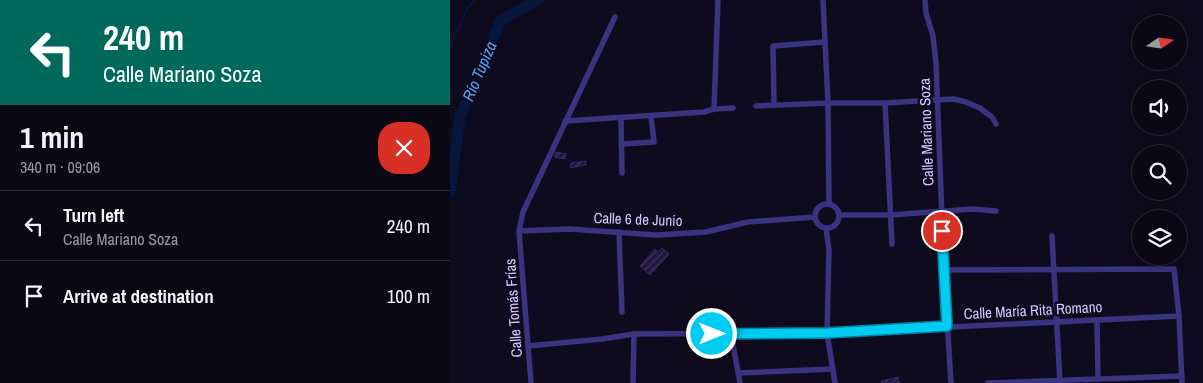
<!DOCTYPE html>
<meta charset="utf-8">
<style>
body{margin:0;font-family:"Archivo Narrow",sans-serif;background:#191623;color:#f1f3f6;height:100vh;display:flex;flex-direction:column;font-size:19px;white-space:nowrap}
*{box-sizing:border-box;margin:0}
p{font-size:16px;color:#9a9aa1}
.icon{flex:none;width:28px;height:28px;fill:none;stroke:currentColor;stroke-width:2;stroke-linecap:round;stroke-linejoin:round}
.map{position:relative;flex:1;overflow:hidden}
.side{display:flex;flex-direction:column;background:#0b0816;width:450px}
.side>*{flex:none}
.top-card{background:#00695c;color:#fff;overflow:hidden}
.needle{width:32px;rotate:77deg}
.buttons{position:absolute;left:682px;top:15px;display:grid;gap:10px}
.buttons a{display:grid;place-items:center;width:55px;height:55px;border-radius:50%;background:#0b0816;box-shadow:0 2px 12px #0003,0 0 0 1px #2b2935;font-size:25px}
.pin{position:absolute;display:grid;place-items:center;width:42px;height:42px;color:#fff;margin:-21px;border:2px solid #fff;border-radius:50%;box-shadow:0 1px 5px #0007}
.me{position:absolute;width:55px;margin:-28px;rotate:90deg;stroke-linejoin:round;filter:drop-shadow(0 0 4px #0008)}
.turn{display:flex;align-items:center;gap:18px;height:105px;padding:0 20px;font-size:22px}
.turn .icon{width:65px;height:65px;stroke-width:2.5}
.turn b{display:block;font-size:35px;line-height:42px}
.round{display:grid;place-items:center;flex:none;width:52px;height:52px;border-radius:20px;background:#191623}
.headline{display:flex;align-items:center;justify-content:space-between;height:85px;padding:0 20px}
h1{font-size:30px;font-weight:800;line-height:38px}
ul{padding:0;list-style:none}
li{display:flex;align-items:center;gap:15px;height:70px;padding:0 20px;border-top:1px solid #2b2935}
li div{flex:1}
li b{display:block;font-size:19px}
li em{font-style:normal}
main{display:flex;flex:1;min-height:0}
.map>svg:first-child{display:block}
</style>
<main>
<section class="side">
<div class="top-card">
<div class="turn"><svg class="icon" aria-label="left" viewBox="0 0 24 24"><path d="M17 20v-9H6M10 6l-5 5 5 5"/></svg><div><b>240 m</b>Calle Mariano Soza</div></div>
</div>
<div class="headline"><div><h1>1 min</h1><p>340 m · 09:06</p></div><a class="round" style="background:#d93025;color:#fff"><svg class="icon" aria-label="close" viewBox="0 0 24 24"><path d="M6 6l12 12M18 6L6 18"/></svg></a></div>
<ul>
<li><svg class="icon" aria-label="left" viewBox="0 0 24 24"><path d="M17 20v-9H6M10 6l-5 5 5 5"/></svg><div><b>Turn left</b><p>Calle Mariano Soza</p></div><em>240 m</em></li>
<li><svg class="icon" aria-label="arrive" viewBox="0 0 24 24"><path d="M6 21V4h12l-3 4 3 4H6"/></svg><div><b>Arrive at destination</b></div><em>100 m</em></li>
</ul>
</section>
<div class="map">
<svg width="753" height="383" viewBox="0 0 753 383">
<defs>
<pattern id="building-hatch" width="6" height="6" patternUnits="userSpaceOnUse" patternTransform="scale(1.25)"><rect width="6" height="6" fill="#211640"/><path d="M-1 1l2-2M0 6l6-6M5 7l2-2" fill="none" stroke="#40365d"/></pattern>
</defs>
<rect width="100%" height="100%" fill="#0f0b1e"/>
<g fill="none" stroke-linecap="round" stroke-linejoin="round">
<polyline stroke="#06163c" stroke-width="2" points="0,47 17,9 25,0"/>
<polyline stroke="#06163c" stroke-width="11" points="0,193 10,117 51,20 88,0"/>
</g>
<g fill="url(#building-hatch)" stroke="#39266e">
<polygon points="106,152 116,154 115,159 104,157"/>
<polygon points="136,161 136,165 120,168 121,163"/>
<polygon points="212,248 219,254 200,275 190,266 205,249 208,252"/>
<polygon points="448,377 449,383 432,383 432,381"/>
</g>
<g fill="none" stroke-linecap="round" stroke-linejoin="round">
<g stroke="#3a3380" stroke-width="5.5">
<polyline points="373,0 378,103 379,204"/>
<polyline points="475,0 476,13 483,36 486,63 494,270 501,383"/>
<polyline points="435,103 442,244"/>
<polyline points="324,105 323,46 375,42"/>
<polyline points="306,106 378,103 435,103 503,99 516,102 530,108 542,117 546,124"/>
<polyline points="264,109 268,0"/>
<polyline points="171,118 172,173"/>
<polyline points="115,121 254,112 264,109 283,108"/>
<polyline points="171,144 204,142 201,116"/>
<circle cx="377" cy="216" r="12"/>
<polyline points="389,215 440,215 523,209 546,211"/>
<polyline points="376,228 379,250 377,333 385,383"/>
<polyline points="69,231 119,229 206,235 256,232 298,222 365,217"/>
<polyline points="169,232 172,312"/>
<polyline points="602,236 610,383"/>
<polyline points="494,270 724,269 729,316 732,383"/>
<polyline points="647,320 648,379"/>
<polyline points="281,334 290,383"/>
<polyline points="78,346 152,339 184,334 377,333 729,316"/>
<polyline points="288,373 383,369"/>
<polyline points="81,383 69,231 73,212 165,17"/>
<polyline points="183,383 184,334"/>
<polyline points="538,383 732,376"/>
</g>
</g>
<g fill="none" stroke-linecap="round" stroke-linejoin="round">
<g stroke="#00849e" stroke-width="12">
<polyline id="route" points="262,334 377,333 497,326 494,270 492,231"/>
</g>
<use href="#route" stroke="#00cbf3" stroke-width="9"/>
</g>
<g text-anchor="middle" dominant-baseline="central" stroke-width="5" stroke-linejoin="round" paint-order="stroke">
<g font-size="15" fill="#d2c8ff" stroke="#0f0b1e">
<text transform="translate(476 132) rotate(-92)">Calle Mariano Soza</text>
<text transform="translate(188 219) rotate(2)">Calle 6 de Junio</text>
<text transform="translate(63 308) rotate(-94)">Calle Tomás Frías</text>
<text transform="translate(583 310) rotate(-3)">Calle María Rita Romano</text>
</g>
<g font-size="16" font-style="italic" fill="#56a6ff" stroke="#0f0b1e">
<text transform="translate(29 71) rotate(-67)">Río Tupiza</text>
</g>
</g>
</svg>
<div class="buttons">
<a><svg class="needle" viewBox="-14 -14 28 28"><path d="M0-13l5 13h-10z" fill="#e53935"/><path d="M0 13l5-13h-10z" fill="#9a9aa1"/></svg></a>
<a><svg class="icon" aria-label="sound" viewBox="0 0 24 24"><path d="M4 9h4l5-4v14l-5-4H4zM17 9q2 3 0 6"/></svg></a>
<a><svg class="icon" aria-label="search" viewBox="0 0 24 24"><circle cx="10" cy="10" r="6"/><path d="M15 15l6 6"/></svg></a>
<a><svg class="icon" aria-label="layers" viewBox="0 0 24 24"><path d="M12 4l9 5-9 5-9-5zM3 14l9 5 9-5"/></svg></a>
</div>
<div class="pin" style="left:492px;top:231px;background:#d93025"><svg class="icon" aria-label="arrive" viewBox="0 0 24 24"><path d="M6 21V4h12l-3 4 3 4H6"/></svg></div>
<svg class="me" style="left:262px;top:334px" viewBox="-20 -20 40 40"><circle r="17" fill="#00cbf3" stroke="#fff" stroke-width="3"/><path d="M0-11L8 9 0 5-8 9z" fill="#fff"/></svg>
</div>
</main>
